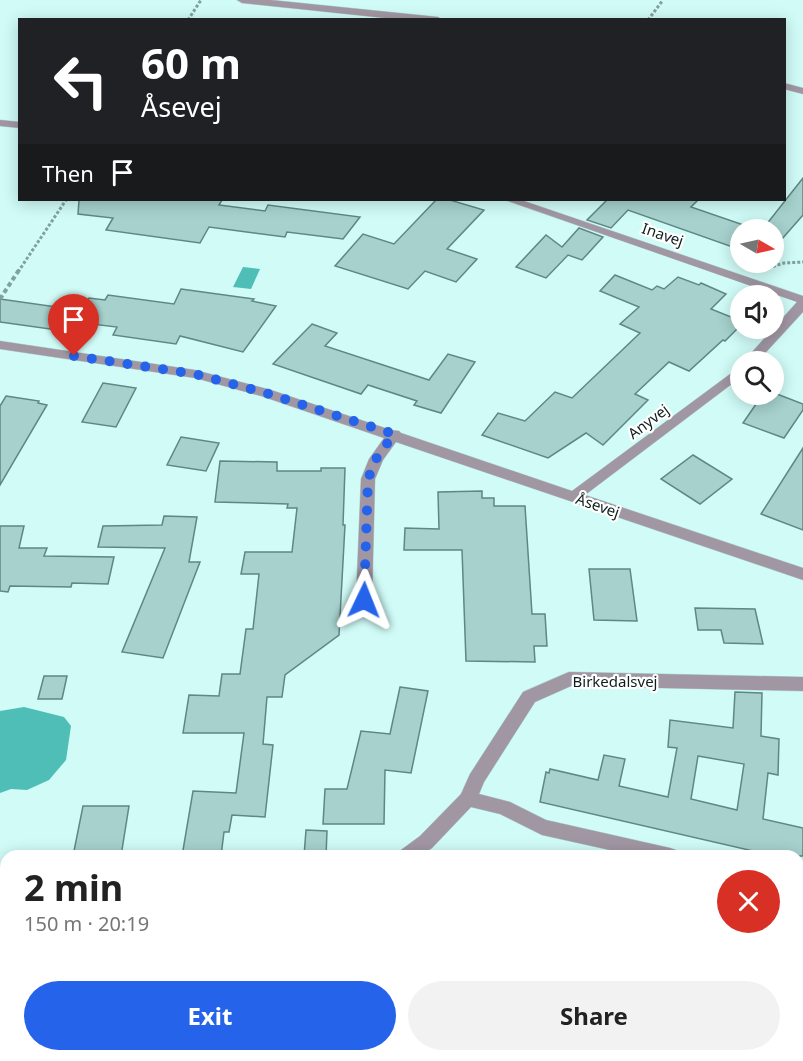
<!DOCTYPE html>
<meta charset="utf-8">
<style>
body{margin:0;font-family:"Noto Sans",sans-serif;background:#f2f2f2;color:#222;height:100vh;display:flex;flex-direction:column;font-size:22px;white-space:nowrap}
*{box-sizing:border-box;margin:0}
p{font-size:20px;color:#767676}
.icon{flex:none;width:33px;height:33px;fill:none;stroke:currentColor;stroke-width:2;stroke-linecap:round;stroke-linejoin:round}
.map{position:relative;flex:1;overflow:hidden}
.details{position:absolute;left:0px;top:850px;width:804px;height:212px;display:flex;flex-direction:column;background:#fff;border-radius:18px 18px 0 0;box-shadow:0 3px 15px #0003}
.details>*{flex:none}
.hud{position:absolute;left:18px;top:18px;width:768px;height:183px;border-radius:0px;box-shadow:0 3px 15px #0003;background:#202124;color:#fff;overflow:hidden}
.needle{width:39px;rotate:99deg}
.controls{position:absolute;left:730px;top:219px;display:grid;gap:12px}
.controls a{display:grid;place-items:center;width:54px;height:54px;border-radius:50%;background:#fff;box-shadow:0 3px 15px #0003;font-size:30px}
.pin{position:absolute;display:grid;place-items:center;width:51px;height:51px;color:#fff;margin:-62px -26px;border-radius:50% 50% 50% 0;rotate:-45deg;box-shadow:0 0 6px #0007}
.pin .icon{rotate:45deg}
.me{position:absolute;width:66px;margin:-33px;rotate:2deg;stroke-linejoin:round;filter:drop-shadow(0 0 4px #0008)}
.turn{display:flex;align-items:center;gap:21px;height:126px;padding:0 24px;font-size:27px}
.turn .icon{width:78px;height:78px;stroke-width:2.5}
.turn b{display:block;font-size:42px;line-height:51px}
.then{display:flex;align-items:center;height:57px;padding:0 24px;background:#0003;gap:12px;font-size:22px}
.round{display:grid;place-items:center;flex:none;width:63px;height:63px;border-radius:32px;background:#f2f2f2}
.summary{display:flex;align-items:center;justify-content:space-between;height:102px;padding:0 24px}
h1{font-size:36px;font-weight:700;line-height:45px}
.cta{display:flex;gap:12px;margin-top:auto;padding:12px 24px}
.cta a{flex:1;height:69px;border-radius:36px;background:#2563eb;color:#fff;font-size:24px;font-weight:700;line-height:69px;text-align:center}
.cta a+a{background:#f2f2f2;color:#222}
.map>svg:first-child{display:block}
</style>
<div class="map">
<svg width="803" height="1061" viewBox="0 0 803 1061">
<rect width="100%" height="100%" fill="#d0fbf7"/>
<g fill="#4ebeb7">
<polygon points="243,267 260,269 251,289 233,287"/>
<polygon points="24,707 64,717 71,726 66,760 49,780 27,790 11,789 0,793 0,711"/>
</g>
<g fill="#a6d1cd" stroke="#5f8783" stroke-width="1.5" fill-rule="evenodd">
<polygon points="803,178 803,215 774,248 774,230 762,230"/>
<polygon points="79,200 222,200 219,205 265,211 268,205 360,217 343,239 287,232 285,237 209,227 200,243 106,230 113,218 78,214"/>
<polygon points="436,200 450,200 484,210 447,249 477,259 456,282 425,271 408,289 335,266 363,234 394,244"/>
<polygon points="607,200 698,200 691,207 758,230 741,230 741,250 628,210 611,228 587,220"/>
<polygon points="579,228 603,237 582,260 568,255 546,278 516,267 546,235 562,247"/>
<polygon points="615,275 652,290 657,286 664,289 678,277 699,285 701,283 726,294 711,309 741,321 741,325 725,341 723,340 689,371 669,362 635,394 648,400 603,445 586,433 548,458 482,435 498,413 525,421 555,392 572,398 640,333 620,324 639,307 600,291"/>
<polygon points="181,289 254,299 252,301 276,306 243,352 180,336 176,344 113,335 117,327 75,322 89,298 105,300 108,295 174,304"/>
<polygon points="0,299 64,308 50,329 0,322"/>
<polygon points="312,324 337,333 325,346 429,380 448,354 475,362 441,413 414,405 417,401 368,385 361,394 273,364"/>
<polygon points="103,383 136,388 116,427 82,422"/>
<polygon points="763,394 777,394 803,404 803,410 784,438 743,423"/>
<polygon points="6,396 39,401 38,403 47,405 0,485 0,406"/>
<polygon points="181,437 219,443 206,471 167,465"/>
<polygon points="803,448 803,530 761,514"/>
<polygon points="693,455 732,479 700,504 661,479"/>
<polygon points="220,461 277,462 277,471 321,471 321,468 345,468 343,525 345,525 339,635 285,675 282,697 267,697 263,744 273,745 265,817 232,815 229,832 224,832 221,856 182,856 193,791 236,793 244,733 183,733 189,695 219,696 222,674 240,674 246,629 253,629 259,574 241,574 245,552 292,552 297,508 287,508 288,504 215,502"/>
<polygon points="482,491 482,498 494,498 494,506 525,506 532,614 545,614 547,646 534,646 535,662 466,661 462,550 404,550 405,528 439,529 438,492"/>
<polygon points="164,516 197,517 189,562 200,562 163,658 122,652 165,548 98,547 103,526 162,525"/>
<polygon points="0,526 24,526 19,548 47,548 44,556 114,557 108,584 72,583 71,587 10,586 8,592 0,591"/>
<polygon points="589,569 630,569 637,621 594,620"/>
<polygon points="695,608 755,609 763,644 724,643 721,630 698,630"/>
<polygon points="44,676 67,676 62,699 38,699"/>
<polygon points="400,687 428,691 411,773 385,770 384,824 323,824 325,789 347,789 361,731 390,734"/>
<path d="M735 692 762 693 761 736 779 739 778 775 768 773 763 819 803 828V856H775L540 802 546 772 549 773 550 769 598 780 604 755 625 759 619 786 668 797 677 748 668 747 670 720 733 728ZM698 756 744 764 737 810 691 799Z"/>
<polygon points="83,806 129,806 121,856 73,856"/>
<polygon points="306,830 327,831 326,856 304,856"/>
</g>
<g fill="none" stroke-linecap="round" stroke-linejoin="round">
<g stroke="#b1d8d4" stroke-width="1">
<g id="minor">
<polygon points="237,0 271,0 438,17 443,20 404,20 242,3"/>
<polygon points="784,83 803,88 803,94 784,89"/>
<polygon points="0,120 20,122 20,128 0,126"/>
<polygon points="505,200 521,200 803,296 803,312 757,362 743,362 797,302"/>
<polygon points="0,341 195,370 271,390 391,430 399,431 401,433 572,491 741,366 741,377 585,495 803,568 803,580 396,442 383,460 375,479 372,600 370,604 358,604 356,600 361,479 369,459 384,438 261,396 195,378 0,349"/>
<polygon points="569,672 803,677 803,691 571,686 535,702 484,782 479,794 510,802 546,820 670,848 676,850 679,856 637,856 542,835 500,814 471,807 432,848 420,856 398,856 401,850 420,836 461,794 470,774 523,692"/>
<polygon points="798,878 803,879 803,895 798,894"/>
<polygon points="0,928 6,929 6,947 0,946"/>
<polygon points="358,1056 378,1056 376,1061 356,1061"/>
</g>
</g>
<g stroke="#81a19e" stroke-width="3" stroke-dasharray="3 2" stroke-linecap="butt">
<polyline points="188,20 201,0"/>
<polyline points="648,20 663,0"/>
<polyline points="768,268 784,263 803,262"/>
<polyline points="18,272 66,200"/>
</g>
<polyline stroke="#81a19e" stroke-width="4" stroke-dasharray="4.5 3" stroke-linecap="butt" points="0,299 19,270"/>
<polyline stroke="#81a19e" stroke-width="4.5" stroke-dasharray="5 4" stroke-linecap="butt" points="669,1056 681,1061"/>
<use href="#minor" fill="#a197a3" fill-rule="evenodd"/>
</g>
<g fill="none" stroke-linecap="round" stroke-linejoin="round">
<polyline stroke="#2563eb" stroke-width="10" stroke-dasharray="0 18" points="74,356 195,374 266,393 394,434 376,459 368,479 364,600"/>
</g>
<g text-anchor="middle" dominant-baseline="central" stroke-width="4.5" stroke-linejoin="round" paint-order="stroke">
<g font-size="15" fill="#0e1e1d" stroke="#fff">
<text transform="translate(663 234) rotate(19)">Inavej</text>
<text transform="translate(648 421) rotate(-37)">Anyvej</text>
<text transform="translate(598 505) rotate(19)">Åsevej</text>
<text x="615" y="681">Birkedalsvej</text>
</g>
</g>
</svg>
<div class="controls">
<a><svg class="needle" viewBox="-14 -14 28 28"><path d="M0-13l5 13h-10z" fill="#e53935"/><path d="M0 13l5-13h-10z" fill="#767676"/></svg></a>
<a><svg class="icon" aria-label="sound" viewBox="0 0 24 24"><path d="M4 9h4l5-4v14l-5-4H4zM17 9q2 3 0 6"/></svg></a>
<a><svg class="icon" aria-label="search" viewBox="0 0 24 24"><circle cx="10" cy="10" r="6"/><path d="M15 15l6 6"/></svg></a>
</div>
<div class="pin" style="left:74px;top:356px;background:#d93025"><svg class="icon" aria-label="arrive" viewBox="0 0 24 24"><path d="M6 21V4h12l-3 4 3 4H6"/></svg></div>
<svg class="me" style="left:364px;top:600px" viewBox="-20 -20 40 40"><path d="M0-17L14 15 0 8-14 15z" fill="#2563eb" stroke="#fff" stroke-width="4"/></svg>
<div class="hud">
<div class="turn"><svg class="icon" aria-label="left" viewBox="0 0 24 24"><path d="M17 20v-9H6M10 6l-5 5 5 5"/></svg><div><b>60 m</b>Åsevej</div></div>
<div class="then">Then<svg class="icon" aria-label="arrive" viewBox="0 0 24 24"><path d="M6 21V4h12l-3 4 3 4H6"/></svg></div>
</div>
<section class="details">
<div class="summary"><div><h1>2 min</h1><p>150 m · 20:19</p></div><a class="round" style="background:#d93025;color:#fff"><svg class="icon" aria-label="close" viewBox="0 0 24 24"><path d="M6 6l12 12M18 6L6 18"/></svg></a></div>
<div class="cta"><a>Exit</a><a>Share</a></div>
</section>
</div>
